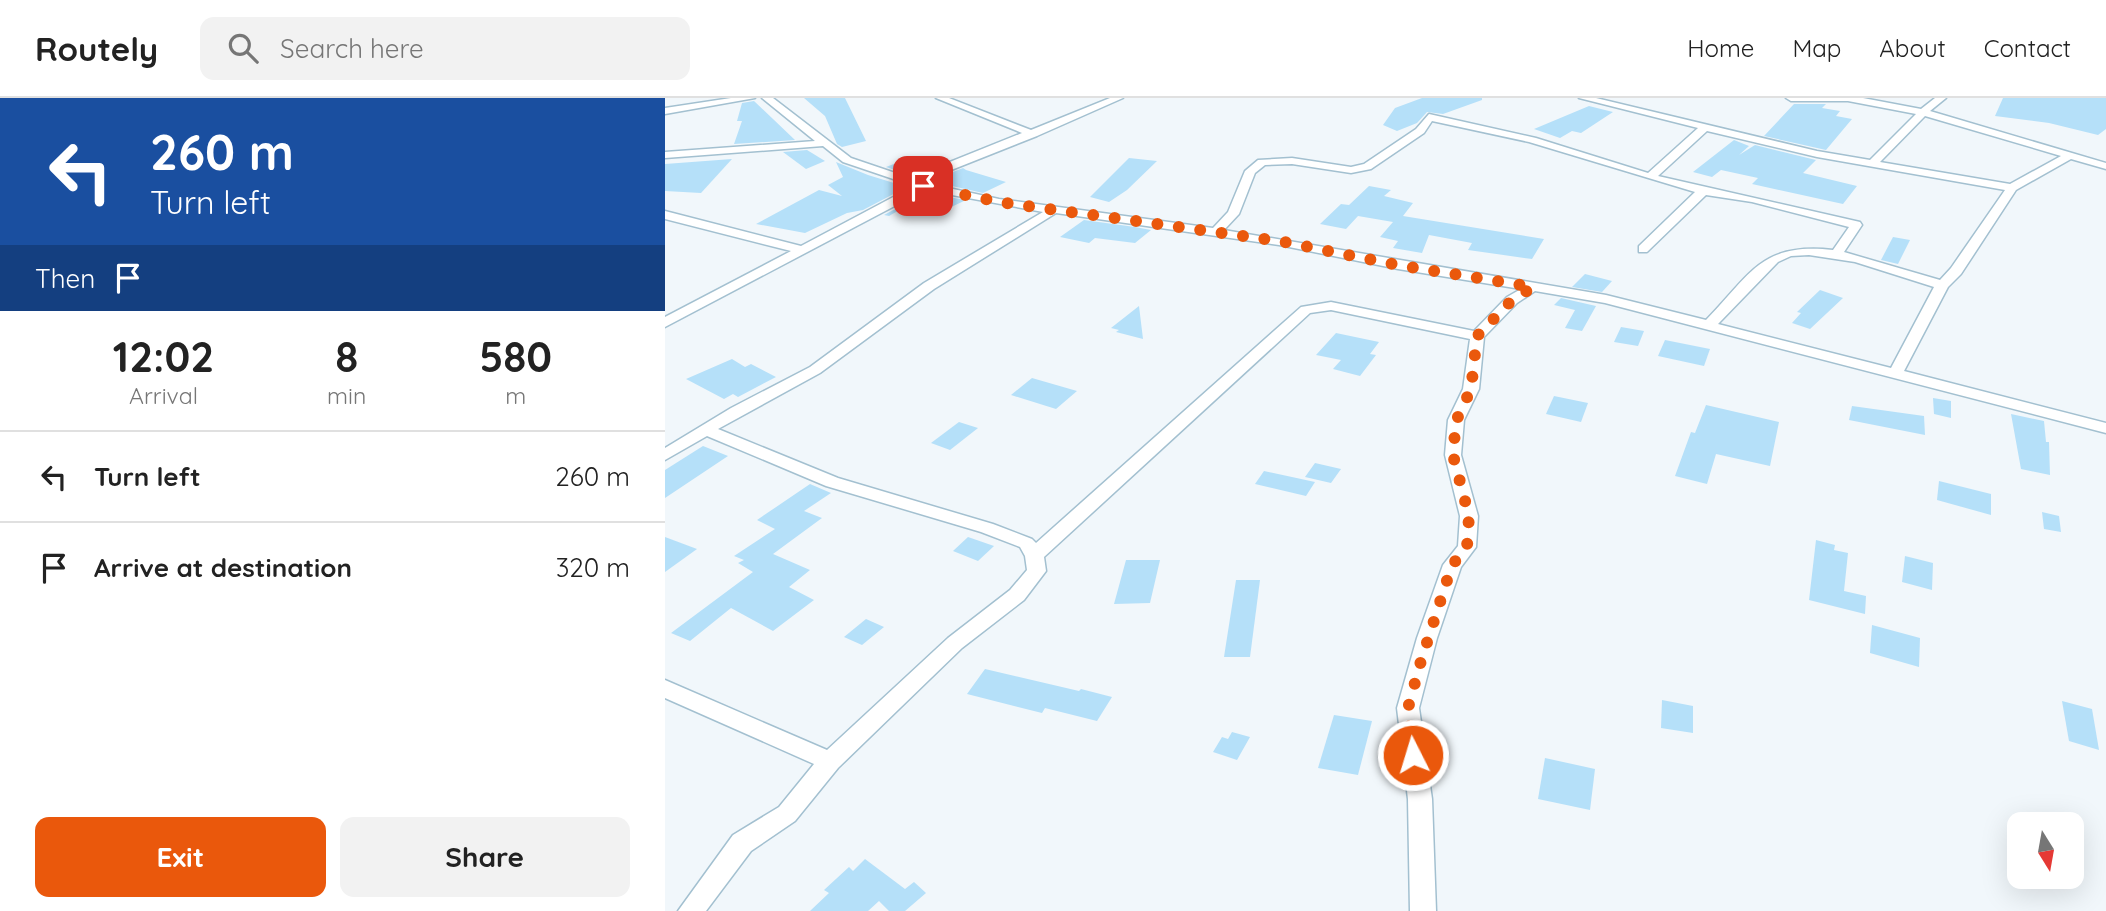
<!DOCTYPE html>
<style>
body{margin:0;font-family:Quicksand,sans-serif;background:#f2f2f2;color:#222;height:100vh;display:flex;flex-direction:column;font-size:26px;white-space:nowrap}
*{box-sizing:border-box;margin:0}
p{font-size:23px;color:#767676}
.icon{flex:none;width:38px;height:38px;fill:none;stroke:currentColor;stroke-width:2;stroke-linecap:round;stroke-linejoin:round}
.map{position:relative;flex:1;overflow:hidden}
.drawer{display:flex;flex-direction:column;background:#fff;width:665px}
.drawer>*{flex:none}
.banner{background:#1a4fa0;color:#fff;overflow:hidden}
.needle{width:46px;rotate:169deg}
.controls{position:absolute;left:1342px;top:714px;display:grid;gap:14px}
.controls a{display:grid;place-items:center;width:77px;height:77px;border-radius:14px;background:#fff;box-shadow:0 7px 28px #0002;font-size:35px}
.pin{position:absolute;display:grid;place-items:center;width:60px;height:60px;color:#fff;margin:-30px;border-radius:14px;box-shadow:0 4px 10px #0006}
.me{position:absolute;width:77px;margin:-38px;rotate:355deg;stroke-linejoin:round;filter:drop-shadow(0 0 5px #0008)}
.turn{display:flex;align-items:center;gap:24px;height:147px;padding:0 35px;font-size:32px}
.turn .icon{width:91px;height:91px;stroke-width:2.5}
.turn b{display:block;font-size:49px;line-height:60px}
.then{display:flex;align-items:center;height:66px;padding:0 35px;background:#0003;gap:14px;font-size:26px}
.eta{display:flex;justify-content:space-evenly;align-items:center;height:119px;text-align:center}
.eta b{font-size:42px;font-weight:700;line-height:49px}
.primary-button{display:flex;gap:14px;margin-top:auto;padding:14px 35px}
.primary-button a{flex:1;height:80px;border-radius:14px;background:#ea580c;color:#fff;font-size:28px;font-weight:700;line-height:80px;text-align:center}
.primary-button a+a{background:#f2f2f2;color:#222}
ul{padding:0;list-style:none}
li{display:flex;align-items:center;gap:21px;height:91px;padding:0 35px;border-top:2px solid #e0e0e0}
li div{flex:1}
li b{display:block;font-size:26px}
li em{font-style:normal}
header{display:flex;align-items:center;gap:42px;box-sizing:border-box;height:98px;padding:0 35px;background:#fff;border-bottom:2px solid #e0e0e0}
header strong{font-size:33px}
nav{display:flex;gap:38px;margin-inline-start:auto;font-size:24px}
.search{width:490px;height:63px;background:#f2f2f2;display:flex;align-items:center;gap:18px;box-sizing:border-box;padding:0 24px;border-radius:14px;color:#767676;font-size:26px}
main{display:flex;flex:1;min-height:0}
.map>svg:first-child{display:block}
</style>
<header>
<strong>Routely</strong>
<div class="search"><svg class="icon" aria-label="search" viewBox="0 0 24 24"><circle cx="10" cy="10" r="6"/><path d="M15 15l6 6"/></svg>Search here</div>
<nav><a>Home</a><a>Map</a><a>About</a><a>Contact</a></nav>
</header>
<main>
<section class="drawer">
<div class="banner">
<div class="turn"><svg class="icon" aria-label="left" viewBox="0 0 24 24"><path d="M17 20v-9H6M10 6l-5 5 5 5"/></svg><div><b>260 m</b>Turn left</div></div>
<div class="then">Then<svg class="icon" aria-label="arrive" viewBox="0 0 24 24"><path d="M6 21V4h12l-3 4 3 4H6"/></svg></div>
</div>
<div class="eta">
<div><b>12:02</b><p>Arrival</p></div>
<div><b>8</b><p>min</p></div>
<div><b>580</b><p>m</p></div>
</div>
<ul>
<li><svg class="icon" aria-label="left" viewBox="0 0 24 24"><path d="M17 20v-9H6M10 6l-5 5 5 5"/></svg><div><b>Turn left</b></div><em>260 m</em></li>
<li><svg class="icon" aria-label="arrive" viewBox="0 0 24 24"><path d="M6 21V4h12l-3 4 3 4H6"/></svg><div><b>Arrive at destination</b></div><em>320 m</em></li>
</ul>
<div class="primary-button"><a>Exit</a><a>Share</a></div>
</section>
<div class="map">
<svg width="1441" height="813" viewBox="0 0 1441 813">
<rect width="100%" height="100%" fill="#f1f7fb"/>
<g fill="#b5e0f9">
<polygon points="139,0 180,0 201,43 177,49 172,46 160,18"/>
<polygon points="757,0 817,0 817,2 778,16 762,14 752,25 732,33 718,27 730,10"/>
<polygon points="1338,0 1441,0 1441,31 1433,37 1384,25 1330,18"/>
<polygon points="89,3 130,42 69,46 77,23 72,23 77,5"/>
<polygon points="1129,6 1161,6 1157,10 1175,13 1171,18 1187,21 1161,52 1099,38"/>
<polygon points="924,8 948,14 916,35 907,33 895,40 869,31"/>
<polygon points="1069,42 1084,48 1074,57 1090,47 1151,62 1138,75 1192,88 1178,106 1087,86 1093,80 1056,72 1047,79 1028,74"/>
<polygon points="142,52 160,63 141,71 118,54"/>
<polygon points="244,60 269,67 245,77 221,69"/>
<polygon points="464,60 492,63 462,92 444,104 425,99"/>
<polygon points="67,61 36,95 0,93 0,66"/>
<polygon points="171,64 203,77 242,89 198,112 182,115 140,135 91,126 154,92 177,98 163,87 178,79"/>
<polygon points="298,70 301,72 341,84 318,95 265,83"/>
<polygon points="704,88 726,92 719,98 748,105 738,118 879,141 867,161 803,152 807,145 764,137 757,155 728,150 733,143 715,139 728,124 693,118 681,131 655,126 676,106 684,107"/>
<polygon points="260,95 301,102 280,112 250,103 224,118 219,117"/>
<polygon points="419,122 470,129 486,132 470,145 430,140 424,145 395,139"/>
<polygon points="1228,139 1245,142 1233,166 1216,162"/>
<polygon points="920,176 947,183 937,194 907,189"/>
<polygon points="1155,192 1178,200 1145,231 1127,225 1136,215 1132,214"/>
<polygon points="896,200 931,208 917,233 900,230 910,212 889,207"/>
<polygon points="474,208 478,241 451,234 454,232 446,230"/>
<polygon points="956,229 979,233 973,248 949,244"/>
<polygon points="671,235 714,244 705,256 711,257 695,278 668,271 676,262 651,257"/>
<polygon points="1000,242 1045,251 1039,268 993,258"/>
<polygon points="67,261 80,269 86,266 111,279 73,299 68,296 59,301 21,281"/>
<polygon points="367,280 412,293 391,311 346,297"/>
<polygon points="889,298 923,305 916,324 881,316"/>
<polygon points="1268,300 1286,303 1286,320 1269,316"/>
<polygon points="1041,307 1114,324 1105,368 1051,356 1042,386 1010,378 1026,334 1030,335"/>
<polygon points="1187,308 1259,318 1260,337 1184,322"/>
<polygon points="1346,316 1379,323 1381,344 1384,344 1385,377 1356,371"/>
<polygon points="294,324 313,330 285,352 266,345"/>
<polygon points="38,348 63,358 0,400 0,372"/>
<polygon points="650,365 676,371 666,385 640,379"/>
<polygon points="599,373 650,384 641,398 590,386"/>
<polygon points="1274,383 1326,396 1326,417 1272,402"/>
<polygon points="145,386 166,395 139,413 157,420 108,456 145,472 124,489 149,502 108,533 66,510 25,543 6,535 88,474 73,465 79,462 69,458 110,431 92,422"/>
<polygon points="1377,414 1394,418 1396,434 1379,431"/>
<polygon points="0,439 32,451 0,474"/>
<polygon points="303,439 329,448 313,463 288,453"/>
<polygon points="1151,442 1170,447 1169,452 1183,455 1179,493 1201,498 1200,516 1144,502"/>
<polygon points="1240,458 1268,465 1267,492 1237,484"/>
<polygon points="461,462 495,462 485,505 449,506"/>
<polygon points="571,482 595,482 585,559 559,559"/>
<polygon points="201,521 219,529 197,547 179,539"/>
<polygon points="1207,527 1255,540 1254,569 1205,555"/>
<polygon points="320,571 414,593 416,591 447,599 432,623 380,610 377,615 302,596"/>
<polygon points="997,602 1028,608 1028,635 996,630"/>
<polygon points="1397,603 1427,611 1434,652 1404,643"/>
<polygon points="669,617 707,623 693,677 653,670"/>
<polygon points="567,634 585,639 572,662 548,654 557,639 563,641"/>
<polygon points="880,660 930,671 925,712 873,701"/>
<polygon points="200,761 240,791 249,784 261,795 240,813 224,813 214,803 203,813 145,813 164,795 159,792 184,769 188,773"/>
</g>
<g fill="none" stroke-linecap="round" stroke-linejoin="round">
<g stroke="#a3c0d0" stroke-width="3">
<g id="minor">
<polygon points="66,0 90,0 0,16 0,10"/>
<path d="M97 0H108L186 60 245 80 357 35 271 0H284L366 32 445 0H458L372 38 256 84 334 101 548 130 563 114 580 73 593 62 627 60 686 69 699 66 751 31 764 16 871 40 983 75 1033 30 914 0H931L1152 53 1205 62 1251 16 1183 3H1126L1121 0H1198L1256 11 1270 0H1281L1265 13 1441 65V71L1406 61 1351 92 1296 176 1283 189 1239 273 1441 325V335L940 205 870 193 852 205 819 239 814 291 799 322 796 357 813 418 811 449 796 469 772 540 754 610 767 701 771 813H745L743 701 732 610 752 540 778 467 793 448 795 418 780 357 783 322 798 291 805 241 666 212 645 215 379 459 381 473 359 502 297 550 173 670 130 723 86 753 41 813H13L68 737 114 709 149 666 0 600V582L162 652 283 540 345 492 362 472 360 458 355 449 316 434 161 388 42 338 0 362V350L66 310 145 269 259 185 378 114 260 92 0 229V219L126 153 0 121V113L136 148 249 88 178 64 158 48 0 60V54L150 43ZM1260 18 1396 58 1345 86 1215 64ZM767 23 864 44 1030 94 974 148V154H982L1041 97 1087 104 1184 129 1168 152C1096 144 1086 176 1041 222L941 197 559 132 574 116 590 75 600 67 627 66 686 75 706 71 759 35ZM1042 33 1152 59 1340 92 1286 170 1275 182 1179 154 1197 127 1195 124 993 78ZM391 115 614 147 733 171 856 191 842 199 809 233 666 204 636 209 371 445 367 441 328 426 173 380 53 331 155 275 269 191ZM1144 157 1190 164 1269 189 1226 270 1053 226 1113 164 1126 158Z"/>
</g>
</g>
<use href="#minor" fill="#fff" fill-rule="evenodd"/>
</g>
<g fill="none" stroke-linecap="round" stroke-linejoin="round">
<polyline stroke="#ea580c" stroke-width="12" stroke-dasharray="0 21.6" points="258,88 334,104 614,143 733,167 868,189 847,202 812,238 806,291 791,323 788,357 804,418 802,449 787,467 756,563 743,610 748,657"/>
</g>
</svg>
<div class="controls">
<a><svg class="needle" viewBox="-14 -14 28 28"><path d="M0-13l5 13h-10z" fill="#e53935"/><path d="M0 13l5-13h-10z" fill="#767676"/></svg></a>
</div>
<div class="pin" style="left:258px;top:88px;background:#d93025"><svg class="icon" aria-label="arrive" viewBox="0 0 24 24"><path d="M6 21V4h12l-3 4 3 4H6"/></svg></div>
<svg class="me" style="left:748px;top:657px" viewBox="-20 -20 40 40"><circle r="17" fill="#ea580c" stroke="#fff" stroke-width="3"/><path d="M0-11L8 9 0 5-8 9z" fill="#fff"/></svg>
</div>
</main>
